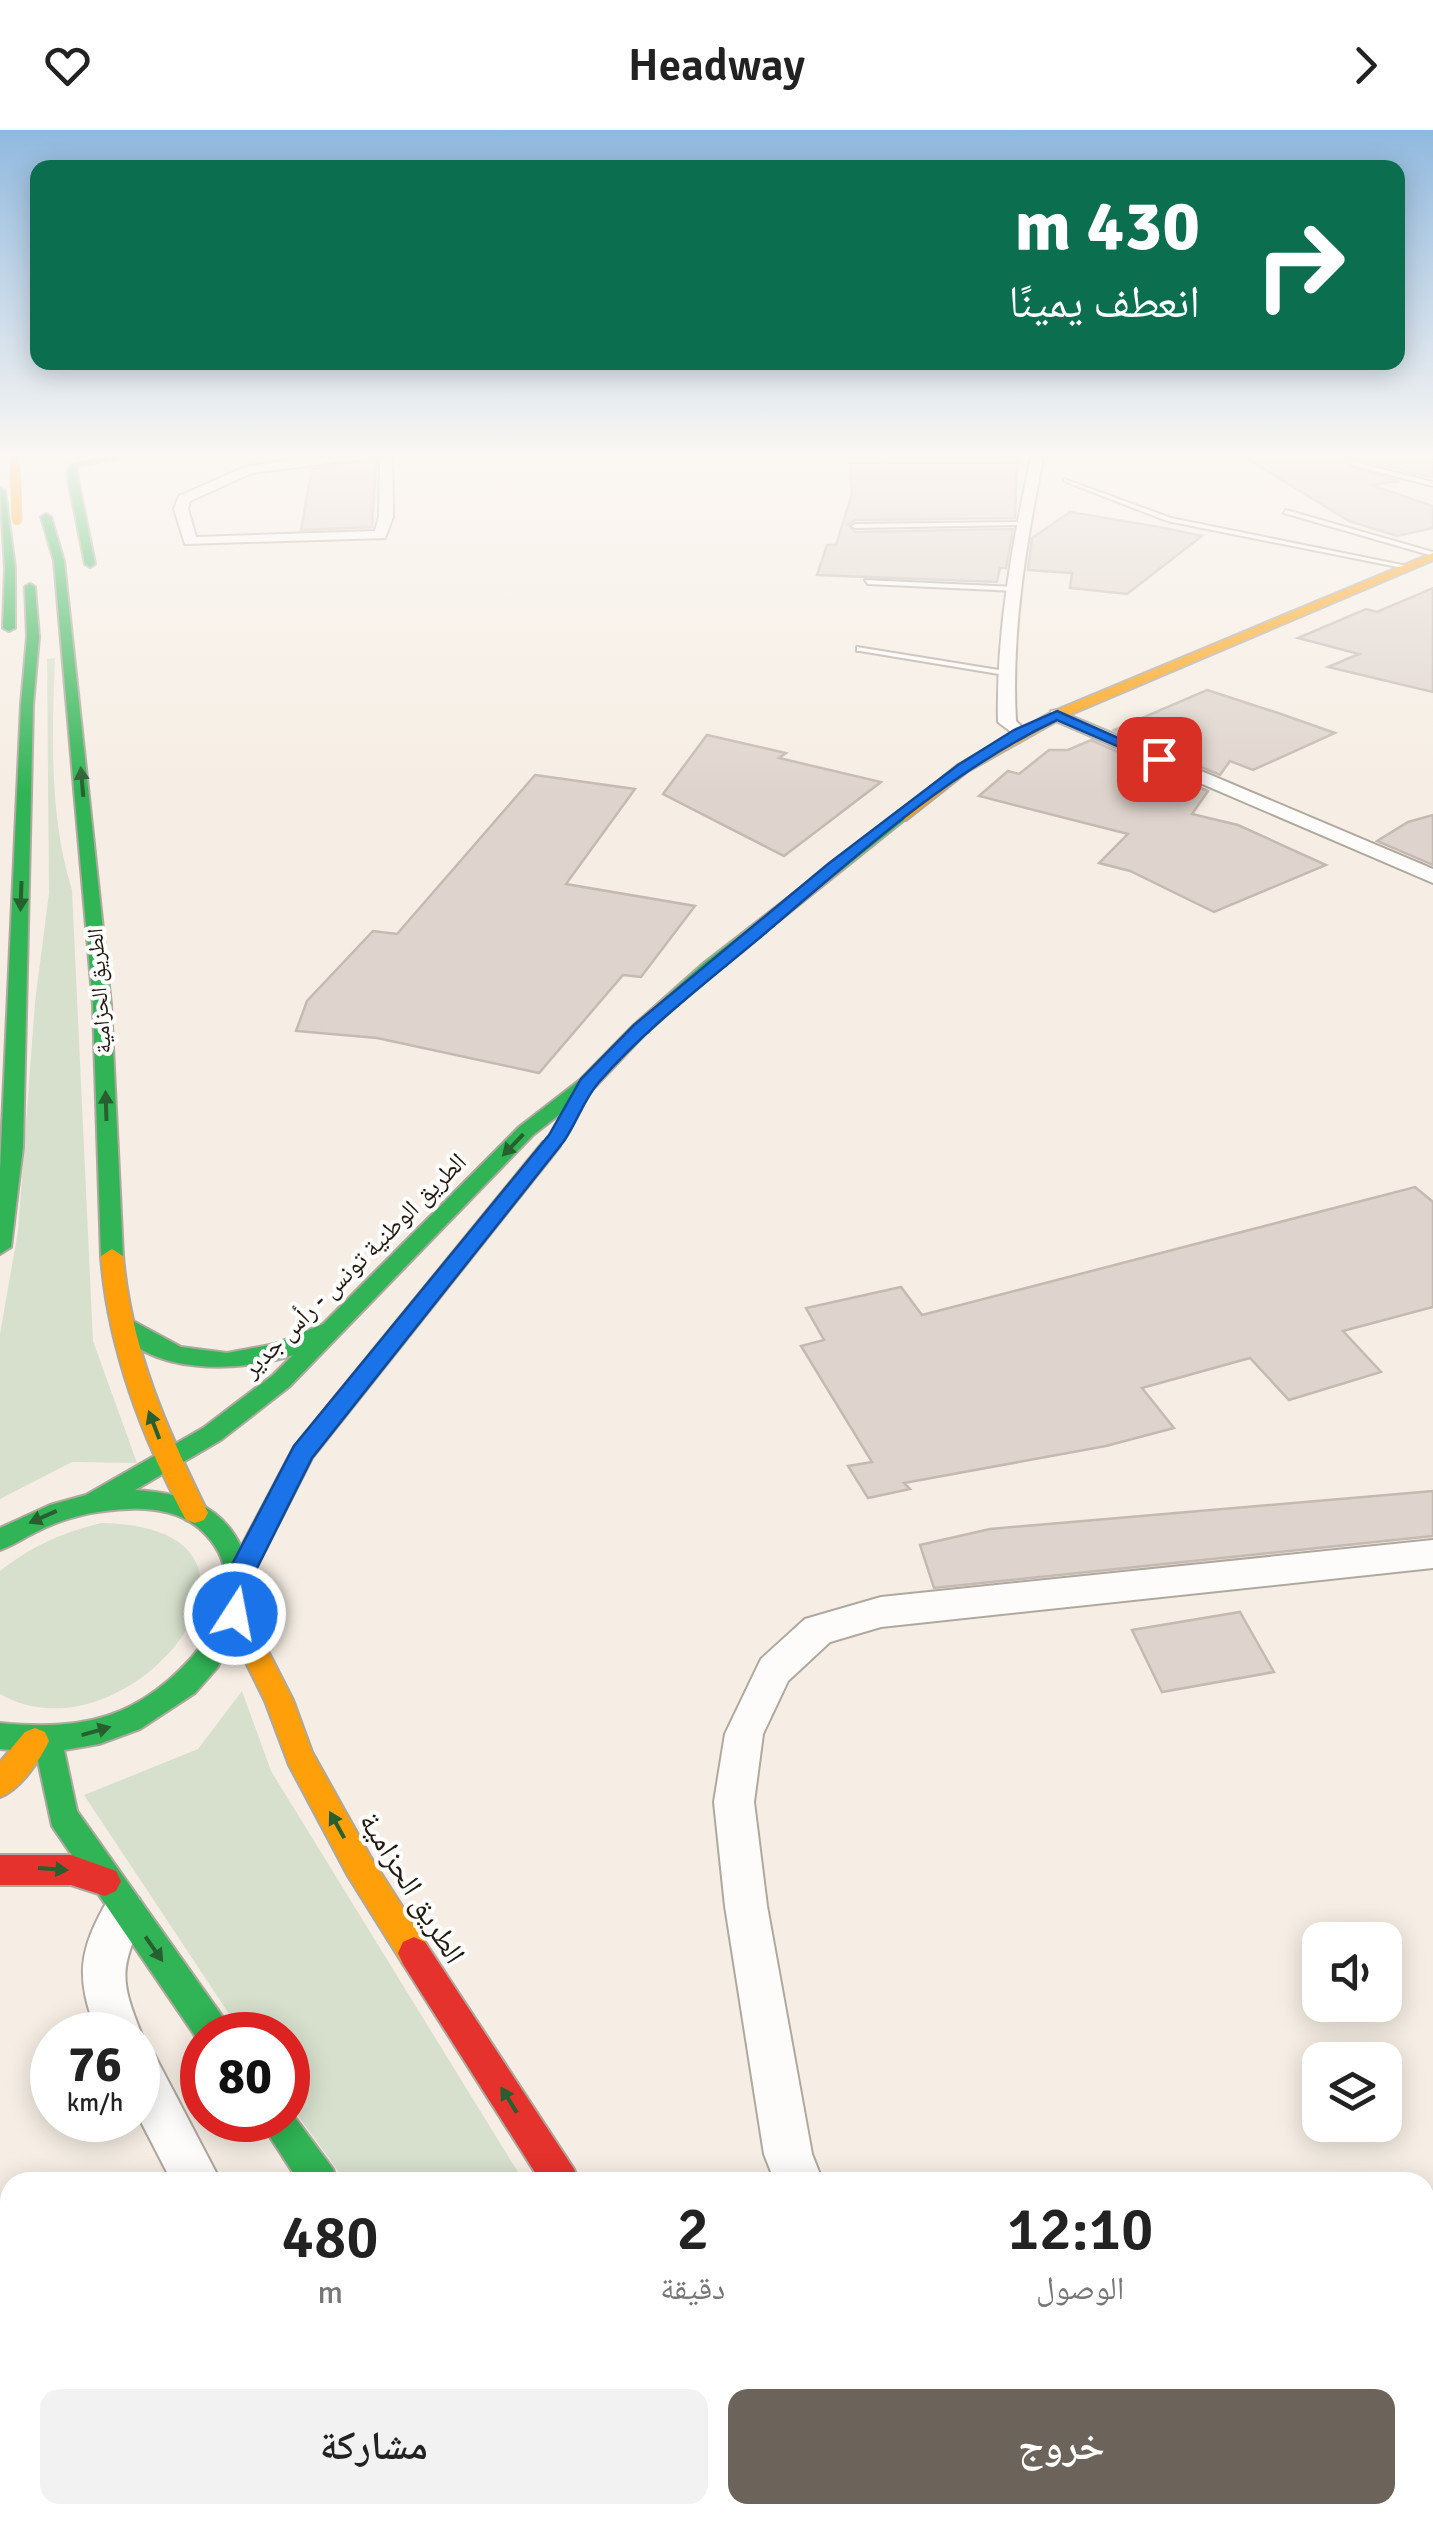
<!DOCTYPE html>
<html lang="ar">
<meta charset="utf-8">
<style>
body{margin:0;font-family:Signika,"Noto Naskh Arabic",sans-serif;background:#f2f2f2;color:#222;direction:rtl;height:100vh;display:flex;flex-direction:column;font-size:38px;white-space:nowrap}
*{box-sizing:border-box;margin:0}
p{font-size:32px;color:#767676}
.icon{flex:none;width:55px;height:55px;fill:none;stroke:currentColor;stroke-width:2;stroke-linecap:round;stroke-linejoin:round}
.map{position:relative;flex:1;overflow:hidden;direction:ltr}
.panel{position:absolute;left:0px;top:2042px;width:1435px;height:352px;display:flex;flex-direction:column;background:#fff;border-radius:30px 30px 0 0;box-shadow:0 5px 25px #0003;direction:rtl}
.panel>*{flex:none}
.banner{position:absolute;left:30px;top:30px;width:1375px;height:210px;border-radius:20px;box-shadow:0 5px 25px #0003;direction:rtl;background:#0b6e4f;color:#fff;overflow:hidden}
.fabs{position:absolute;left:1302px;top:1792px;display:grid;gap:20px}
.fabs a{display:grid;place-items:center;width:100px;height:100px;border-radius:20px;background:#fff;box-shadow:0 5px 25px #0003;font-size:50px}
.speed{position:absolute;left:30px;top:1882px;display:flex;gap:20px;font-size:50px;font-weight:700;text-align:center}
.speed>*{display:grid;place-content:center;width:130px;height:130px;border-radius:50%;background:#fff;box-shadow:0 5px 25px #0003;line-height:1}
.speed small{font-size:25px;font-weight:400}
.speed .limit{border:15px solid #d22;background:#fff;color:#111}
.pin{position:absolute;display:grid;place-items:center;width:85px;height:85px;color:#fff;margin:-42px;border-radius:20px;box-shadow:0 5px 15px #0006}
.me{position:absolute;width:110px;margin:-55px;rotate:11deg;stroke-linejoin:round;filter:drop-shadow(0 0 8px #0008)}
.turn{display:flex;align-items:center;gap:35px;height:210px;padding:0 40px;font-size:45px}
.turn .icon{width:130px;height:130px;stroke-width:2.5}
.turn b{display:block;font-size:70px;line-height:85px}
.eta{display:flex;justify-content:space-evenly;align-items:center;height:170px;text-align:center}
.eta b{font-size:60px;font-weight:600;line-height:70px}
.primary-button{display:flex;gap:20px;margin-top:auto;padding:20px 40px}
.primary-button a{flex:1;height:115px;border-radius:20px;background:#6c645a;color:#fff;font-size:40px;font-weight:600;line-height:115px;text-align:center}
.primary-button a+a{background:#f2f2f2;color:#222}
header{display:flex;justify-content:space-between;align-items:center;height:130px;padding:0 40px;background:#fff;font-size:45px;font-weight:600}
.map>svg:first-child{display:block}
</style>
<header><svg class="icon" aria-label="forward" viewBox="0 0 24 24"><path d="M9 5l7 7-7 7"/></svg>Headway<svg class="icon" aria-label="heart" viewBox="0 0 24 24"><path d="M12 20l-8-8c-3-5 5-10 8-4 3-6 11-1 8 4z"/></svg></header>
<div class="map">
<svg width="1433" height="2393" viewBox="0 0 1433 2393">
<rect width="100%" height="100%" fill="#f6eee4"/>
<g fill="#d7e0cd">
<path d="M55 528C52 605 49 686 72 760L93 1211 137 1333 72 1332 0 1369V1204L18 1101 35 872 49 763 47 529Z"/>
<path d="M101 1393C319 1396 130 1639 0 1564V1441C32 1416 61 1403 101 1393Z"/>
<polygon points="242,1561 271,1641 524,2052 346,2052 288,1972 288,1905 243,1905 84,1665 198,1619"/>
<polygon points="607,2385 728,2385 733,2393 612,2393"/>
</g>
<g fill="#dfd4cd" stroke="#c4bab2" stroke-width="2.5">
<polygon points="1246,328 1433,328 1433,347 1429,347 1355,328 1348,336 1399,351 1371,355 1433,376 1433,398 1397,406 1349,391"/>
<polygon points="372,330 376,330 372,397 301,400 312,339"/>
<polygon points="1017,333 1015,388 855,390 848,395 855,402 1013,399 1006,438 1000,438 997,452 817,445 827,415 836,415 852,364 850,334"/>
<polygon points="1070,382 1159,397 1202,406 1127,464 1070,458 1072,443 1028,440 1032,408"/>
<polygon points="1433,458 1433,562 1328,537 1359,524 1298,508 1366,479 1377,482"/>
<polygon points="1207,560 1281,584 1335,603 1253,640 1230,631 1220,645 1114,600"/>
<polygon points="707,605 786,623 779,628 881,652 784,726 663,664"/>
<polygon points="1091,610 1208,661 1192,684 1238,695 1326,735 1214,782 1130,741 1099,733 1128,704 979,666 1008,641 1019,644 1049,620 1068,620"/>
<polygon points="535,645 635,659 566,754 695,776 641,847 623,845 539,943 377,908 296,901 307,871 373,801 397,804"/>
<polygon points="1433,685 1433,735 1377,711 1408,692"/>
<polygon points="1415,1057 1433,1072 1433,1177 1343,1201 1381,1242 1289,1270 1250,1228 1142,1258 1174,1298 1106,1316 904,1353 910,1359 868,1368 848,1336 872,1332 801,1216 824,1210 806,1178 901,1157 922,1185"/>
<polygon points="1433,1361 1433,1406 934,1458 920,1415 990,1399"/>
<polygon points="1240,1482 1274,1542 1162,1562 1132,1500"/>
</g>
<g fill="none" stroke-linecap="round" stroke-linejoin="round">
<g stroke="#afa89e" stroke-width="4">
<g id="lane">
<polygon points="881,328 887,328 887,329 884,331"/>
<polygon points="1354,332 1433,352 1433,356 1352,335"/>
<polygon points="1064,349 1171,388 1412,437 1408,439 1167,391 1064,351"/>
<polygon points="1286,380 1433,422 1433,426 1284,383"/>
<polygon points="1023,392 1025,395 855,398 852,396 855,394"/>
<polygon points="865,450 1016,457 1020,459 1016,461 868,454"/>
<polygon points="857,517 1005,541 1009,543 1005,545 860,521 857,521"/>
</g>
</g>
<g stroke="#afa89e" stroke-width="4">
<g id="street">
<polygon points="298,328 369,328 252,343 190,371 188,379 196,407 375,401 379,387 380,328 392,328 393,387 385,408 185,414 174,379 179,366 245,337"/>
<path d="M1031 328H1043C1026 414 1011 503 1016 591L1028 603 1019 608 998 592C996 504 1012 414 1031 328Z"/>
<polygon points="1057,580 1433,739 1433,753 1051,589 1051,581"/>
<polygon points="1433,1410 1433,1438 881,1497 830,1512 788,1551 763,1604 754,1672 767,1776 812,2024 823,2052 775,2052 764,2024 725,1776 714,1672 725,1604 761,1529 805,1489 881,1467"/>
<path d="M124 1762 139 1768 145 1782C121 1839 118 1846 142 1905L138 1917V1905H98C75 1848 78 1821 109 1768Z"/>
<polygon points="138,1917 154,1924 221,2052 172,2052 138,1986"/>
<polygon points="93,2385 150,2385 147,2393 90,2393"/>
<polygon points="342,2385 397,2385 400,2393 345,2393"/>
<polygon points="971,2385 1031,2385 1034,2393 974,2393"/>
</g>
</g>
<g stroke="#afa89e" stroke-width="4">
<g id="fast">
<polygon points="100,328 118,328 78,336 77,344 95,434 90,437 85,434 67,344 71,335"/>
<polygon points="0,358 5,361 15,438 15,498 9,501 3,498 5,438"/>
<polygon points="46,384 51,387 64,431 111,875 123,1126 112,1133 101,1126 93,875 54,431 41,387"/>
<polygon points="30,454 35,457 39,507 33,575 23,1017 11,1117 0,1124 0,1040 21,575 27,507 25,457"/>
<path d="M896 684 908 687 716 841 646 903 595 957 533 1005 289 1257 221 1310 135 1360C180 1363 221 1373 241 1417L294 1317 543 1012H557L560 1016 557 1020 312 1328 251 1448 245 1486 217 1538 195 1563 140 1599 99 1614 64 1620 77 1681 227 1893 232 1905H202V1916L52 1696 36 1622 0 1619V1593C40 1597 82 1597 120 1581 181 1556 270 1461 200 1399 180 1382 154 1378 129 1379 96 1380 62 1388 34 1403 22 1409 12 1416 0 1420V1398L50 1375 86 1365 203 1298 273 1245 293 1225C238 1243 149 1246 111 1193L122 1185 181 1217 227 1223 275 1214 323 1194 519 997 581 949 634 895 704 833Z"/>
<polygon points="288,1978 333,2039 338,2052 299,2052 259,1990 288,1990"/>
<polygon points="524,2385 567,2385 571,2393 528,2393"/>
<polygon points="747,2385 790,2385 794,2393 751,2393"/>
</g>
</g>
<g stroke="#afa89e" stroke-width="4">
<g id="slow">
<polygon points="1433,423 1433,430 1062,588 968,641 906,690 894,687 958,635 1052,582"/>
<path d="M112 1119 123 1126C131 1219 167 1300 208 1383L204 1390 195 1393 186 1390C142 1308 108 1219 101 1126Z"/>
<polygon points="235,1473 245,1476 293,1570 312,1622 370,1726 425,1812 430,1823 425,1834 414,1839 403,1834 348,1746 289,1635 265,1571 222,1484 225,1476"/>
<path d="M35 1598 45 1602 49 1611C40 1630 20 1660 0 1667V1632L25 1602Z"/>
</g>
</g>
<g stroke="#afa89e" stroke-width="4">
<g id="jam">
<polygon points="0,1725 71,1725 116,1741 121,1751 116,1761 105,1766 71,1755 0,1755"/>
<polygon points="414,1807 425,1812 574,2039 579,2052 541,2052 403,1834 398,1823 403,1812"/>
</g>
</g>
<use href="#lane" fill="#fefcfb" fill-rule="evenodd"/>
<use href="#street" fill="#fefcfb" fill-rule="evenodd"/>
<use href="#fast" fill="#30b455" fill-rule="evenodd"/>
<use href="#slow" fill="#ff9f0a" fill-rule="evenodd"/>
<use href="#jam" fill="#e5322d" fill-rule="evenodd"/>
<g stroke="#afa89e" stroke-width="11" stroke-linecap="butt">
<polyline id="slow-bridge" points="15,328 17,390"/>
</g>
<use href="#slow-bridge" stroke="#ff9f0a" stroke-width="10"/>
</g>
<defs><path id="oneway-solid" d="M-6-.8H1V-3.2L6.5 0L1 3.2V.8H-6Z" transform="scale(2.5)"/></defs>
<g fill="#285f2e">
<use href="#oneway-solid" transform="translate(82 652) rotate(-95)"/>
<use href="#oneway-solid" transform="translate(21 766) rotate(92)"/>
<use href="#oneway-solid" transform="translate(106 976) rotate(-92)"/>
<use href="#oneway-solid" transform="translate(513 1015) rotate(134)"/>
<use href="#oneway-solid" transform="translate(154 1295) rotate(-111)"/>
<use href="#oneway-solid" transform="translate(43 1387) rotate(156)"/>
<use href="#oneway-solid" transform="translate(96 1601) rotate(-16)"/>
<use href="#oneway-solid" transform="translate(337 1695) rotate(-119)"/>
<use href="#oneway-solid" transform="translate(53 1739) rotate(4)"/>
<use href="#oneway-solid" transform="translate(154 1819) rotate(55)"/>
<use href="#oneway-solid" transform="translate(509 1970) rotate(-122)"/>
</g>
<linearGradient id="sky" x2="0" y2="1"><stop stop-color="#90b9de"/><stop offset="0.49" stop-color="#fbf7f3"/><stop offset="1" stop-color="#fbf7f3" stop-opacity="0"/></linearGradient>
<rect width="1433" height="663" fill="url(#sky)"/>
<path fill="#1a73e8" stroke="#114b97" stroke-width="2.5" d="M1057 581 1166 629 1154 632 1057 590C948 642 855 727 763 805 707 852 647 897 599 952 584 969 577 992 564 1011L312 1328 253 1446 245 1492 235 1495 225 1492 221 1484 226 1446 294 1316 549 1005 581 949 634 895 828 734 958 635 1014 600Z"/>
<g text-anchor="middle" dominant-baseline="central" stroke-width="8" stroke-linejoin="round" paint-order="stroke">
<g font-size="22" fill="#221a0f" stroke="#fefefe">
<text transform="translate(99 861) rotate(-94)">الطريق الحزامية</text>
</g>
<g font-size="25" fill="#221a0f" stroke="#fefefe">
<text transform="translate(354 1135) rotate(-45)">الطريق الوطنية تونس - رأس جدير</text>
</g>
<g font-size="30" fill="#221a0f" stroke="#fefefe">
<text transform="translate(412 1758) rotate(58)">الطريق الحزامية</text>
</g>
</g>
</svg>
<div class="fabs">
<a><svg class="icon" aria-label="sound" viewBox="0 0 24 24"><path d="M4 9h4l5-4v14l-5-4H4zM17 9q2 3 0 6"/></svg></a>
<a><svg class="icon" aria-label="layers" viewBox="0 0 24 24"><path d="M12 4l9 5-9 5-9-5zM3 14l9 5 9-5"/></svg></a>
</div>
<div class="speed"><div>76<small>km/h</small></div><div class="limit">80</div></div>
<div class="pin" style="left:1159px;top:629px;background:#d93025"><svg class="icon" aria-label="arrive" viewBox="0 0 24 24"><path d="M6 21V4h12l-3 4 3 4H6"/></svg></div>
<svg class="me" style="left:235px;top:1484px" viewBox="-20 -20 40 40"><circle r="17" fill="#1a73e8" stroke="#fff" stroke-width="3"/><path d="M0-11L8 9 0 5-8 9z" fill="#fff"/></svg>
<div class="banner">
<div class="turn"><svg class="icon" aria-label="right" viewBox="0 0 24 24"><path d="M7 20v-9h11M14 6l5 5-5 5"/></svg><div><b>430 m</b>انعطف يمينًا</div></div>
</div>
<section class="panel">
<div class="eta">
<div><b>12:10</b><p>الوصول</p></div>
<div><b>2</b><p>دقيقة</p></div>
<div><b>480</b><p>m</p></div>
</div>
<div class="primary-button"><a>خروج</a><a>مشاركة</a></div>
</section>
</div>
